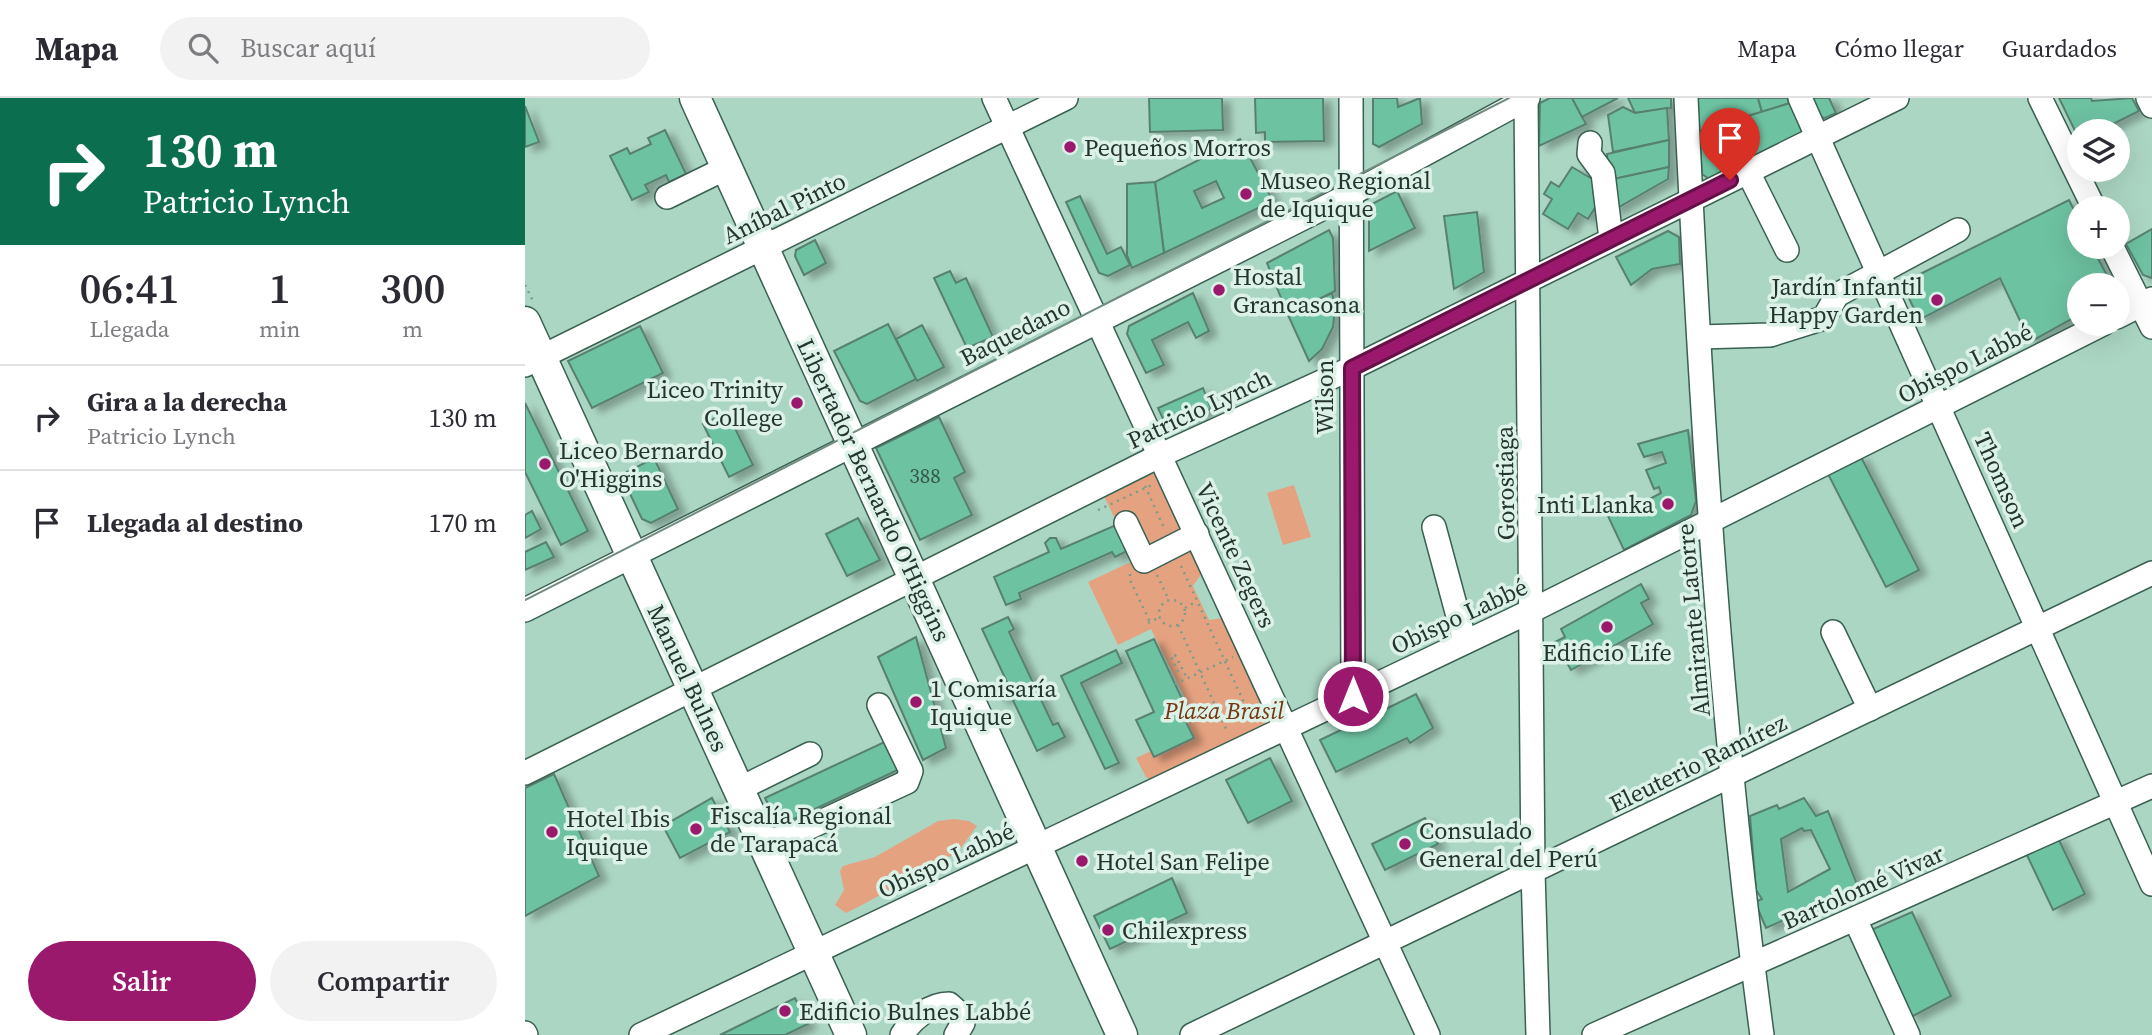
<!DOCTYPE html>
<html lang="es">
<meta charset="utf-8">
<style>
body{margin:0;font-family:"Source Serif 4",serif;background:#f2f2f3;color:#2b2b33;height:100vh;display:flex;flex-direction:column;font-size:26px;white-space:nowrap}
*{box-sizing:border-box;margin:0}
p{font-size:23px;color:#7c7c81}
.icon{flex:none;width:38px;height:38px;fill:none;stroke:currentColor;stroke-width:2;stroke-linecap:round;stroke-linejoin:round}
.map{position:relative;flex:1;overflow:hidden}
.side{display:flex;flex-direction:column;background:#fff;width:525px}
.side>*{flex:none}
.guide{background:#0b6e4f;color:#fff;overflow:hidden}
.buttons{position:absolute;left:1542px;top:21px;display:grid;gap:14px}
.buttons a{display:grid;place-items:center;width:63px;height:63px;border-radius:50%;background:#fff;box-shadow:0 7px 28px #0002;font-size:35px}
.pin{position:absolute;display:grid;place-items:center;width:60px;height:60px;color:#fff;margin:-72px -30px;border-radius:50% 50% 50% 0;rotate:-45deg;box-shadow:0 0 7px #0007}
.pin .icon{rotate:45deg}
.me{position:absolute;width:77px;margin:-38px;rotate:0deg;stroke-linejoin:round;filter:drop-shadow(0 0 5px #0008)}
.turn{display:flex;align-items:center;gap:24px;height:147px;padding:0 28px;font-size:32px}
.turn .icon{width:91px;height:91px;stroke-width:2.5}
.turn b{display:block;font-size:49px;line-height:60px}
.eta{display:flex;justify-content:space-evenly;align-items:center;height:119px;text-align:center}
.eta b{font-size:42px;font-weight:600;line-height:49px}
.action{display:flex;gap:14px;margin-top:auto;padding:14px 28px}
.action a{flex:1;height:80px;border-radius:42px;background:#9b196d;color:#fff;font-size:28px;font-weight:600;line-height:80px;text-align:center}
.action a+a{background:#f2f2f3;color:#2b2b33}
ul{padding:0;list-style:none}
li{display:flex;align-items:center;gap:21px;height:105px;padding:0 28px;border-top:2px solid #e1e1e2}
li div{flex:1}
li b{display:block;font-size:26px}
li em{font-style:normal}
header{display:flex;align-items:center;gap:42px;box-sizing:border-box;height:98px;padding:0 35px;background:#fff;border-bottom:2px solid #e1e1e2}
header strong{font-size:33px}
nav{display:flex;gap:38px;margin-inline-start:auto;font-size:24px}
.search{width:490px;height:63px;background:#f2f2f3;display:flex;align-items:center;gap:18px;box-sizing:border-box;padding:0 24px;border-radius:38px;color:#7c7c81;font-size:26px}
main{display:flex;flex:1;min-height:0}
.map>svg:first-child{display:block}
</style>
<header>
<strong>Mapa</strong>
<div class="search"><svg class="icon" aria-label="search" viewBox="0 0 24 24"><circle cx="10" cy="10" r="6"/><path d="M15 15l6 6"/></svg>Buscar aquí</div>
<nav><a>Mapa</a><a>Cómo llegar</a><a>Guardados</a></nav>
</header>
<main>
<section class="side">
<div class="guide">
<div class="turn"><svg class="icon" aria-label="right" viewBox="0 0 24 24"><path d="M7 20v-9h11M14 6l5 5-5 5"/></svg><div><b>130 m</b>Patricio Lynch</div></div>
</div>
<div class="eta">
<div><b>06:41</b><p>Llegada</p></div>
<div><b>1</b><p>min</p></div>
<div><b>300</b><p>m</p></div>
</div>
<ul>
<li><svg class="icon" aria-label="right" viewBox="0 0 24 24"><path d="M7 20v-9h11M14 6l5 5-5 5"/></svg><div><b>Gira a la derecha</b><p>Patricio Lynch</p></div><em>130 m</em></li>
<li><svg class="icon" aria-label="arrive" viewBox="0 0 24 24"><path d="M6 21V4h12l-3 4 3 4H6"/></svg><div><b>Llegada al destino</b></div><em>170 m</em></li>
</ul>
<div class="action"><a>Salir</a><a>Compartir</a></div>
</section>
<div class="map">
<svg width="1627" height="937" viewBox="0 0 1627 937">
<defs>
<filter id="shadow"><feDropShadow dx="8" dy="4.5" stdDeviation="3.5" flood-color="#0004"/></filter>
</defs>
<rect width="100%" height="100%" fill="#acd6c4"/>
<g fill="#e5a280">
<polygon points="619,374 630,376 677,475 668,488 684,522 697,520 745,622 744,629 633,686 621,679 611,660 626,653 629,658 668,640 655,611 663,606 626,531 593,547 563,484 610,462 577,394"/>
<polygon points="769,387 786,439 758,447 742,395"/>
<polygon points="429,721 444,723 452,728 433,754 337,807 321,815 310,807 319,792 315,773 318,768 350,759 413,723"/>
</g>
<g fill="#6dc2a2" stroke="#598070" stroke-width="2" fill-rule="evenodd" filter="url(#shadow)">
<polygon points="624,0 697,0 698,32 625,34"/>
<polygon points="730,0 798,0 799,43 740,44 740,34 731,35"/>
<polygon points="848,0 872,0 873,9 895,0 897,26 854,49 848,46"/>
<polygon points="1025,0 1047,0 1061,26 1014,48 1015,5"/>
<polygon points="1047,0 1093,0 1057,19"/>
<polygon points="1103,0 1146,0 1146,10 1110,15"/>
<polygon points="1170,0 1233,0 1237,14 1172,34"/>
<polygon points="1233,0 1262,0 1265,5 1237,14"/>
<polygon points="1286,0 1304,0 1311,15 1300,20 1295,19"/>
<polygon points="1534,0 1566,0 1567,3 1607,0 1614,13 1574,33 1554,33 1554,41"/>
<polygon points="1265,5 1278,36 1187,83 1177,76 1174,33"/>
<polygon points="0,8 14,44 0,49"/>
<polygon points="1098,9 1110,15 1142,10 1144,42 1088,54 1083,17"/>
<polygon points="140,32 161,76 144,84 141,77 120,87 124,94 107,102 85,58 102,50 105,56 126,46 123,40"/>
<path d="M715 41 748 103 639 155 630 84ZM691 83 699 100 677 110 669 93Z"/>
<polygon points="1144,42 1144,69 1084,82 1082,56"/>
<polygon points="1047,69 1074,85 1068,95 1076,100 1063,121 1053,115 1043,131 1018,116 1027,101 1019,96 1026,84 1034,89"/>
<polygon points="1144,69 1143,81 1087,113 1084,82"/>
<polygon points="630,84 639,155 607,170 602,157 602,86"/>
<polygon points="872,93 890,130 844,153 844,112 847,106"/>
<polygon points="555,98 582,156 596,149 605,167 583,178 574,175 541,104"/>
<polygon points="1544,102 1554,122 1554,149 1567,149 1587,187 1554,187 1554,217 1505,244 1475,180 1394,222 1377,185"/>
<polygon points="952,114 959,174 929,191 919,118"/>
<polygon points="1627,131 1627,180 1618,177 1601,146"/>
<polygon points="804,132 808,140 810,193 763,217 742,165"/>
<polygon points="1143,133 1154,139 1155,166 1127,171 1106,187 1091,159"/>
<polygon points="290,142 301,165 279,177 270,158 271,152"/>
<polygon points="425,173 431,185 441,180 468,239 442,250 409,180"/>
<polygon points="668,195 684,233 671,240 663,224 627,242 639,267 621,275 602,236 604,228"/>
<polygon points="807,195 810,209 808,229 797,251 784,263 763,217"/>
<polygon points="363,226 391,281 342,306 335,303 309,253"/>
<polygon points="397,227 419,269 392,283 371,241"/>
<polygon points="115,228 138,275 67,310 43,263"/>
<polygon points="678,290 686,311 652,326 639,323 633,310"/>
<polygon points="0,305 63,433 36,447 0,374"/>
<polygon points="202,314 228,367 204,379 178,326"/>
<polygon points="414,319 440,374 429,380 447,417 395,442 351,350"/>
<polygon points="1163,332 1171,403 1166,417 1099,452 1082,416 1089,412 1093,418 1136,395 1134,389 1129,391 1121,372 1141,365 1137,354 1119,359 1113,346"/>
<polygon points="1335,357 1394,472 1361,489 1302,374"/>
<polygon points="129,360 153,411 126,425 117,421 96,377"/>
<polygon points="7,413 16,431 0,440 0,417"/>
<polygon points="333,420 355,462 322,478 301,436"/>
<polygon points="591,427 602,453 590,459 587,454 494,495 496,501 481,507 469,479 524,454 520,445 525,440 531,440 536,451"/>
<polygon points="21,444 29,459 0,472 0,454"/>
<polygon points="1116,486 1124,501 1116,505 1128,526 1046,572 1030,544 1040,539 1036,531"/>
<polygon points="483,519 489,531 484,534 528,627 533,625 540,639 512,653 486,598 478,602 472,597 472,591 483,586 457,531"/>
<polygon points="391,539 421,650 398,662 353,559"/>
<polygon points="629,541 658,603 652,606 669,640 629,659 611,622 629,614 601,553"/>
<polygon points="591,552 597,565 556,585 594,665 580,671 536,578"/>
<polygon points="891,596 908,630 885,645 882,640 811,674 795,642 847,617 846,613 859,607 861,611"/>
<polygon points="368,640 381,668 254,728 240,700"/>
<polygon points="745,660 767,703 723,725 701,682"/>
<polygon points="29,676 74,778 0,818 0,690"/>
<polygon points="187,700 205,734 155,760 138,728"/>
<path d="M1279 700 1291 718 1303 713 1333 789 1241 830 1230 804 1237 801 1231 792 1225 718 1252 707 1254 711ZM1277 730 1279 733 1286 732 1305 771 1263 794 1256 741Z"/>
<polygon points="900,720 913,746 860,772 847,746"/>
<polygon points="1532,738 1560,796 1528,812 1500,753"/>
<polygon points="647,780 662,815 585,851 569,818"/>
<polygon points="1387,814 1426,898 1386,919 1346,832"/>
<polygon points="270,900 283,926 260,937 195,937"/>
</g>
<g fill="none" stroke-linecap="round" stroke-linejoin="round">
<g stroke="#396051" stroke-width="26">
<g id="minor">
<polyline points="469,0 903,937"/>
<polyline points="826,0 828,598"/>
<polyline points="1001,0 1008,774 1013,937"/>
<path d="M1161 0C1176 313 1195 627 1237 937"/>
<polyline points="1275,0 1627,786"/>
<polyline points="1515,0 1569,110"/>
<polyline points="1623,0 1627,8"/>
<polyline points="1065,45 1064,56 1078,75 1086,141"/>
<polyline points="1223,74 1262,152"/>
<polyline points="142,99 201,70"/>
<polyline points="1587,149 1627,229"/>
<polyline points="1592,219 1627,201"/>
<polyline points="1174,239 1245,237 1299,220 1312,197 1433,132"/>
<polyline points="0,267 541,0"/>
<polyline points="601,425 619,463 672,436"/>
<polyline points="909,429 940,544"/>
<polyline points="0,512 826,96 1003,0"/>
<polyline points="1308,534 1345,611"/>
<polyline points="0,675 636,357 827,270 1372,0"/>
<polyline points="214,691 285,656"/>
<polyline points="239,745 272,735 382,684 386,673 354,607"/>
<polyline points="1330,821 1383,937"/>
<polyline points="0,935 1,937"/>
<polyline points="116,937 1008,512 1578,226"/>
<path d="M377 937C387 921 405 906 424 906L433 914 438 925 431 937"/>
<polyline points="667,937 1627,475"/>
<polyline points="1069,937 1627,688"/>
</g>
</g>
<g stroke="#396051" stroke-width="33">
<g id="major">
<polyline points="170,0 597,937"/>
<polyline points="0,224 326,937"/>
</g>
</g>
<g stroke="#7b9b8d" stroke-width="2.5" stroke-dasharray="2 5" stroke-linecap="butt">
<polyline points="0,187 8,203"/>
<polyline points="620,388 639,430"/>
<polyline points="573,412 627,387"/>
<polyline points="656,468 728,624"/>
<polyline points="605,476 605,482 625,524"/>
<polyline points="632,477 644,502"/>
<circle cx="647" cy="515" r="13"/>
<polyline points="660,510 672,503"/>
<polyline points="623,525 635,519"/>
<polyline points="653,527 703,635"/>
<polyline points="646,577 653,573 646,559 650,557 662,580"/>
<polyline points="650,586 708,559"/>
</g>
<use href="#minor" stroke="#fff" stroke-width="23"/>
<use href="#major" stroke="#fff" stroke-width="30"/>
<polyline stroke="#6f8d80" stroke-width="2" points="0,502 984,0"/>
</g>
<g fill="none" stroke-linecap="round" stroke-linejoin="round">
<g stroke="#651047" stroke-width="18">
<polyline id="route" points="828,598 827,270 1205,82"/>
</g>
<use href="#route" stroke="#9b196d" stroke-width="12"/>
</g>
<g fill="#9b196d" stroke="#dcf1e8" stroke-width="2.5">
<circle cx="545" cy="49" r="7"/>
<circle cx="721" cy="96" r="7"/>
<circle cx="694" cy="192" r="7"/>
<circle cx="1412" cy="202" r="7"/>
<circle cx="272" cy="305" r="7"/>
<circle cx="20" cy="366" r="7"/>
<circle cx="1143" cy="406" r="7"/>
<circle cx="1082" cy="529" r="7"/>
<circle cx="391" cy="604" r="7"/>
<circle cx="171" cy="731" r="7"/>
<circle cx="27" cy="734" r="7"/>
<circle cx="880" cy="746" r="7"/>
<circle cx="557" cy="763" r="7"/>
<circle cx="583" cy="832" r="7"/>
<circle cx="260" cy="913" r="7"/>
</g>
<g text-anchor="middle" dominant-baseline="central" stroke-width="7" stroke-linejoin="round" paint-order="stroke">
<g font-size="21" fill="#36584b">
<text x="400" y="377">388</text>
</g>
<g font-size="24" fill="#24352e" stroke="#dcf1e8" text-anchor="start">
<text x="559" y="49">Pequeños Morros</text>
<text x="735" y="82">Museo Regional<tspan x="735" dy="28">de Iquique</tspan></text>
<text x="708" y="178">Hostal<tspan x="708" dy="28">Grancasona</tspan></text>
<text x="1398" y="188" text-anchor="end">Jardín Infantil<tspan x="1398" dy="28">Happy Garden</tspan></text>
<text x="258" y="291" text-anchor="end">Liceo Trinity<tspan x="258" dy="28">College</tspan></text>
<text x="34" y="352">Liceo Bernardo<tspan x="34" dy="28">O'Higgins</tspan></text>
<text x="1129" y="406" text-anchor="end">Inti Llanka</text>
<text x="1082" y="554" text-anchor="middle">Edificio Life</text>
<text x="405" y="590">1 Comisaría<tspan x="405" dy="28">Iquique</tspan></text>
<text x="185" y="717">Fiscalía Regional<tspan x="185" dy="28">de Tarapacá</tspan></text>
<text x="41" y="720">Hotel Ibis<tspan x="41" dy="28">Iquique</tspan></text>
<text x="894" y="732">Consulado<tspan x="894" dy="28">General del Perú</tspan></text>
<text x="571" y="763">Hotel San Felipe</text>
<text x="597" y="832">Chilexpress</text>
<text x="274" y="913">Edificio Bulnes Labbé</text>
</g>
<g font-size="24" fill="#24352e" stroke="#dcf1e8">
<text transform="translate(259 110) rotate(-26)">Aníbal Pinto</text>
<text transform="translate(490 234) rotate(-27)">Baquedano</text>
<text transform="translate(1440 265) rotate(-27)">Obispo Labbé</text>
<text transform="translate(799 299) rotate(-90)">Wilson</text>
<text transform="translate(674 311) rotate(-25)">Patricio Lynch</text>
<text transform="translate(1477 382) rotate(66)">Thomson</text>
<text transform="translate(980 385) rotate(-91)">Gorostiaga</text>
<text transform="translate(349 392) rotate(65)">Libertador Bernardo O'Higgins</text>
<text transform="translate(711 457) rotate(65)">Vicente Zegers</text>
<text transform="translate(934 518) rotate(-25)">Obispo Labbé</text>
<text transform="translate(1168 522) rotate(-95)">Almirante Latorre</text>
<text transform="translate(163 580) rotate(65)">Manuel Bulnes</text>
<text transform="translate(1173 665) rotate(-26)">Eleuterio Ramírez</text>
<text transform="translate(421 762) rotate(-25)">Obispo Labbé</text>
<text transform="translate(1338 789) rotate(-24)">Bartolomé Vivar</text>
</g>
<g font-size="24" font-style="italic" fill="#763711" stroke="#dcf1e8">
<text x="699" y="612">Plaza Brasil</text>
</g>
</g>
</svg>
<div class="buttons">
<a><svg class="icon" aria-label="layers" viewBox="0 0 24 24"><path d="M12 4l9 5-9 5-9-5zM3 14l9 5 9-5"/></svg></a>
<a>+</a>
<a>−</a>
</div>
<div class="pin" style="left:1205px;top:82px;background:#d93025"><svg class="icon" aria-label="arrive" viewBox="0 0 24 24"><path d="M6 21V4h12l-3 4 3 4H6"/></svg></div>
<svg class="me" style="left:828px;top:598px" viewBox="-20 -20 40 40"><circle r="17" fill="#9b196d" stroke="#fff" stroke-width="3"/><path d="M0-11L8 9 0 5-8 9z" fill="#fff"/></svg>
</div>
</main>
